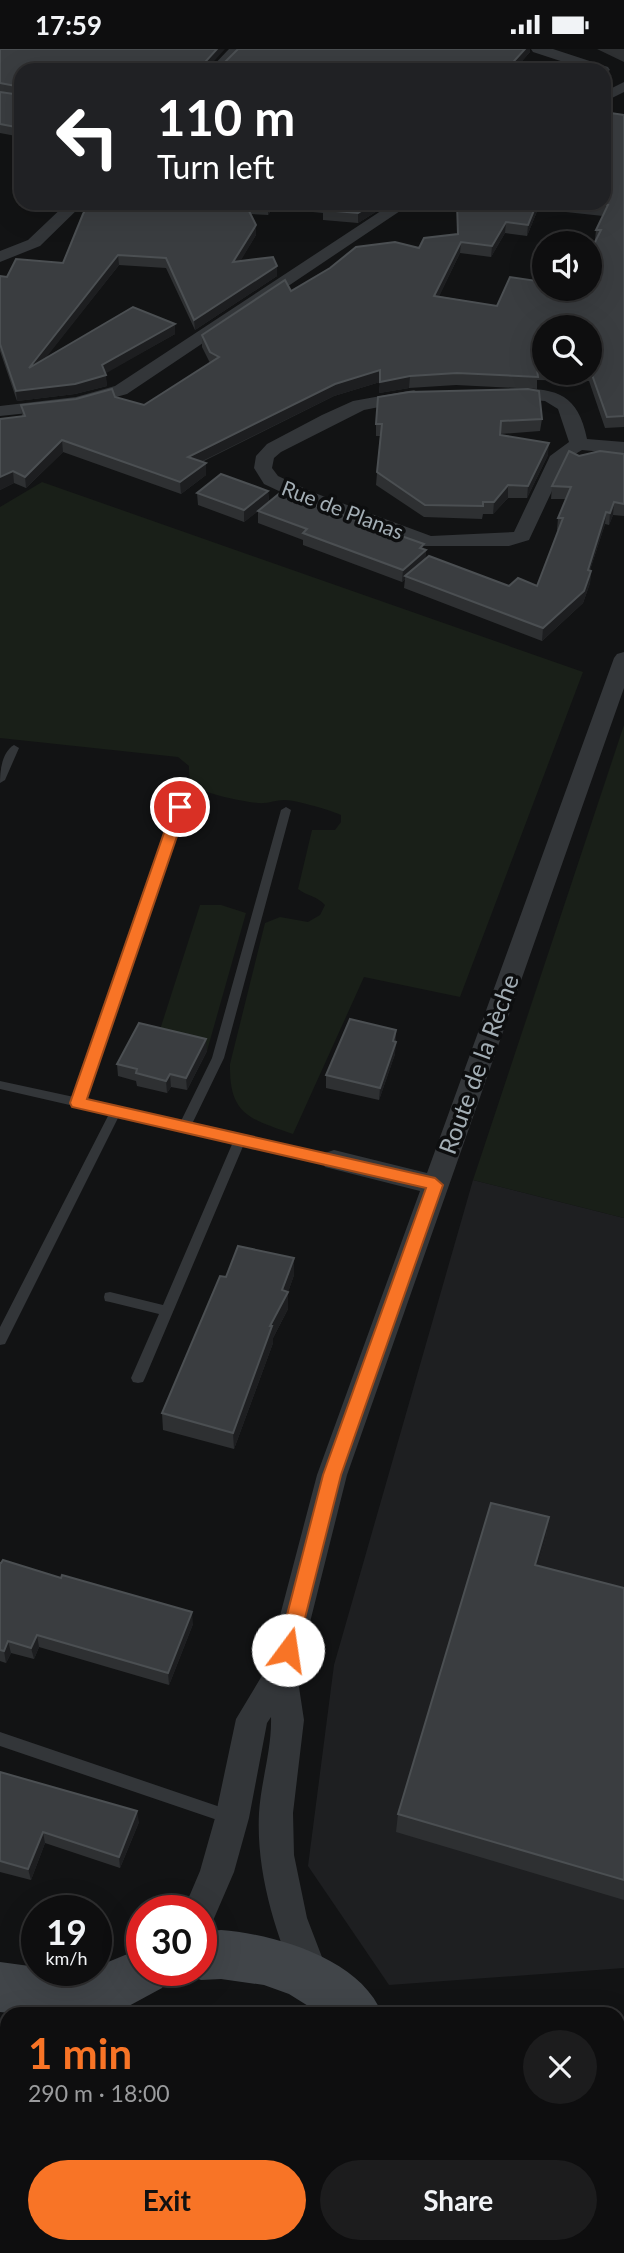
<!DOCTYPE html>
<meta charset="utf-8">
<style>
body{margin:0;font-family:Lato,sans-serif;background:#1c1c1d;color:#f1f3f6;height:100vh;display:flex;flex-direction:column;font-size:26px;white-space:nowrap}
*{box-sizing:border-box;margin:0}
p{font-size:23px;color:#9b9c9e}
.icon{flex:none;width:38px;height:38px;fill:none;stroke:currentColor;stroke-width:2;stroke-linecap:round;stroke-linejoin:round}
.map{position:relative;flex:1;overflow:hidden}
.side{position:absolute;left:0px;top:1958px;width:625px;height:247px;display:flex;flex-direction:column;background:#0e0e0f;border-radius:21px 21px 0 0;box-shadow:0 7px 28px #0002,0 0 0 2px #2e2e2f}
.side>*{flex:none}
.hud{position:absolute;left:14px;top:14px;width:597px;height:147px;border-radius:21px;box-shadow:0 7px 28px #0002,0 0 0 2px #2e2e2f;background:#202124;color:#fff;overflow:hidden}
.buttons{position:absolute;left:532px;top:182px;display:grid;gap:14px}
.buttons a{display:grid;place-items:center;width:70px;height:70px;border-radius:50%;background:#0e0e0f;box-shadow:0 7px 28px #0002,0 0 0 2px #2e2e2f;font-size:35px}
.speed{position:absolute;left:21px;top:1846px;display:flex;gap:14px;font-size:35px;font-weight:700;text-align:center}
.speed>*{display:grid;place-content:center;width:91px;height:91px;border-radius:50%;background:#0e0e0f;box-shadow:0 7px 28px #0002,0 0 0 2px #2e2e2f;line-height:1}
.speed small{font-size:18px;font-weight:400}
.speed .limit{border:10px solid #d22;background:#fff;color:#111}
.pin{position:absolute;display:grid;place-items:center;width:60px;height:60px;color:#fff;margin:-30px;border:4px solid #fff;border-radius:50%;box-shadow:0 2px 7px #0007}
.me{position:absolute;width:77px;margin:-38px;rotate:14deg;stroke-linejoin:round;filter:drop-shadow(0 0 5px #0008)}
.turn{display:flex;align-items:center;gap:24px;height:147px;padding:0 28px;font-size:32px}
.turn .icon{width:91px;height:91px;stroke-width:2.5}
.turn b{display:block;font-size:49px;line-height:60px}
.round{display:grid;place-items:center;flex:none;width:74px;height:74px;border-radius:37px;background:#1c1c1d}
.summary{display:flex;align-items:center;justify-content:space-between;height:119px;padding:0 28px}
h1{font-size:42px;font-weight:700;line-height:52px;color:#f87426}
.primary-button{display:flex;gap:14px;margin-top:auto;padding:14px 28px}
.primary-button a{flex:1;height:80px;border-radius:42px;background:#f87426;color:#111;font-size:28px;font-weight:700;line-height:80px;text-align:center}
.primary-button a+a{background:#1c1c1d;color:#f1f3f6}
.status{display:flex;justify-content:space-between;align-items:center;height:49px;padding:0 35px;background:#0e0e0f;direction:ltr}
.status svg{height:19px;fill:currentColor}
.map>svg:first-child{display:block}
</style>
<div class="status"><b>17:59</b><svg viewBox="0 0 49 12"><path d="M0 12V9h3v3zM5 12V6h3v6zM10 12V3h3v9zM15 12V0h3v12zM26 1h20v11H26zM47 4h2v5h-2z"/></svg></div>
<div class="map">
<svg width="624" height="2204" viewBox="0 0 624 2204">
<rect width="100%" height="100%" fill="#121314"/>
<polygon fill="#1e1f21" points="473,1131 624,1169 624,1919 389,1936 308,1817 334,1616"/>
<g fill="#191f18">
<path d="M42 433 583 623 460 948 364 928 293 1085C250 1070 229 1066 230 1015L265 874 280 868 308 873 320 866 325 856C317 847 307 847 298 840L312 781H335L341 773V766C333 762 293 750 284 751 276 751 267 755 258 754 244 753 205 745 195 737 189 733 189 724 189 717L178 708 0 689V458Z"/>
<polygon points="624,676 624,1169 473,1131"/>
<polygon points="200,856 221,856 246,864 207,1002 157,990"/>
</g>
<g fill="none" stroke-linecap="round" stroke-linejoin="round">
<g fill="#333639" fill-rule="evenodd">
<path d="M14 696 19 699 5 731 0 734C0 721 2 703 14 696Z"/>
<polygon points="180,755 185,758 85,1051 181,1072 212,1009 281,761 286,758 291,761 224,1009 192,1075 334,1106 340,1111 334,1116 244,1095 145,1329 143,1333 138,1334 133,1333 131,1329 159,1265 110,1253 105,1252 104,1248 105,1244 110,1243 163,1256 233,1093 119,1067 5,1295 0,1296 0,1278 109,1065 0,1040 0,1032 74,1048 175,758"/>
<polygon points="0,1683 232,1762 238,1764 240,1769 238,1774 232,1776 0,1697"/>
<polygon points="7,2159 7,2181 0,2185 0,2163"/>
</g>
<g fill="#333639" fill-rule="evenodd">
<polygon points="229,0 244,0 224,21 209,21"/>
<polygon points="531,0 553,0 608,18 610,21 604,25 604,21 588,21 533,3"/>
<polygon points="624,33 624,43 604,53 604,43"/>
<polygon points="67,154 84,154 40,197 0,213 0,202 28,191"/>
<polygon points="393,154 412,154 127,345 76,359 0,367 0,357 76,348 115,337"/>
<path d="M505 340C550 339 577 339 587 390L624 393V405L582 401 567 410 529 491 509 497H422L298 451 264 435 254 419 256 407 267 395 322 366 353 352 414 341 423 346 420 350 364 361 281 403 274 409 272 419 278 427 312 443 431 487 514 483 550 407 569 393 558 360 545 352 499 349 496 345 499 341Z"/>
<path d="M624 603V639L347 1426 297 1625 304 1671 293 1764 294 1806 307 1869 330 1929 324 1941 312 1946 300 1941C276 1886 256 1825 259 1764 261 1732 272 1700 271 1668L267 1674 249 1769 234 1823 212 1874 201 1878V1862H183L200 1822 215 1769 236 1670 266 1620 317 1426 420 1142 325 1118 321 1111 325 1104 334 1101 427 1124 614 609 617 605Z"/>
</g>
<g fill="#414549" fill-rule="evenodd">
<path d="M221 1881C274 1885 361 1910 382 1965H321L289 1945 264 1936 221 1930 201 1931 184 1924 183 1922H201V1883Z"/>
<polygon points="142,1899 142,1922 170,1922 162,1939 114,1965 20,1965 0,1963 0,1913 37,1918 37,1922 96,1922 96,1918"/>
<polygon points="0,2056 7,2059 7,2120 0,2117"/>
<polygon points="7,2179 7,2198 52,2198 54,2204 0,2204 0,2194"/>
<polygon points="370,2198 470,2198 473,2204 367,2204"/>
</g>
</g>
<g fill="#2e3032" fill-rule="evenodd">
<polygon points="0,0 212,14 224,14 238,0 530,0 530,3 514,21 21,21 21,88 0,84"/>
<polygon points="597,0 624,0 624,13"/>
<path d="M624 66V378L605 379 589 332 537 331V340L456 336 409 339 379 344 380 333 334 347 202 413 206 426 181 445 63 403 26 439 14 434 0 441V370L22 367 21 356 115 348 144 356 210 314 202 298V286L291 242 457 185V154H604ZM538 160 603 167 596 181 590 240 497 257 439 247 460 204 491 208 505 184 527 187ZM544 278H590V324H544Z"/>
<polygon points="89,154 390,154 358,174 323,171 323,164 273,159 268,166 250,165 256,176 256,186 240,212 277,227 195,281 166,219 119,216 45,309 175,275 175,285 105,324 107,337 75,345 17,352 0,302 0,227 7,228 63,214"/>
<polygon points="542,370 540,382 500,385 500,386 548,406 527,449 508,449 493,465 483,465 482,470 424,468 376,436 380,387 376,387 376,375"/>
<polygon points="624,405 624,467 613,466 609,476 605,475 590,521 591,522 590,534 583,554 542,592 404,539 405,530 402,533 303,496 303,491 258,474 258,462 244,473 198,456 197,444 268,442 269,453 426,501 425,510 509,537 537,537 558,481 557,481 558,469 566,450 551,450 552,437 579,407"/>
<polygon points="396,981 395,1005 379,1051 326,1039 326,1026"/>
<polygon points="207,1002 187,1041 171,1038 167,1044 137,1037 136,1032 118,1027 117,1015"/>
<polygon points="294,1209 294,1226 288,1243 288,1260 273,1289 273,1294 234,1400 163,1381 162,1364 226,1228"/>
<polygon points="549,1468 546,1489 538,1517 624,1539 624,1851 396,1783 398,1765"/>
<polygon points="0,1514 193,1575 169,1636 39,1598 34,1610 11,1604 6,1614 0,1612"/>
<polygon points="0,1723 139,1773 120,1819 45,1794 31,1831 0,1823"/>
</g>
<g fill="#1d1e20">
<polygon points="217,0 225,0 206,21 206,12"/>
<polygon points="525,0 530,0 530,3 514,21 506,21"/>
<polygon points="270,154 272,154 273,159 268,166 268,156"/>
<polygon points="374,154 390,154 358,174 358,164"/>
<polygon points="537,154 538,154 538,160 527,187 528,176"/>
<polygon points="506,173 505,184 491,208 492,197"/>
<polygon points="256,176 256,186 234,223 233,213"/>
<polygon points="461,193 460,204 434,258 434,247"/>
<polygon points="118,206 119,216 30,329 29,319"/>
<polygon points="277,217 277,227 195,281 194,271"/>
<polygon points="175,275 175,285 103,326 102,316"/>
<polygon points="380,321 380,333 334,347 188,419 188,408 335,335"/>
<polygon points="106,326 107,337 75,345 17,352 16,342"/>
<polygon points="410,327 409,339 379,344 380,333"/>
<polygon points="62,391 63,403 26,439 25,428"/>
<polygon points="549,394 548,406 527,449 528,437"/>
<polygon points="206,414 206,426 181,445 180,433"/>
<polygon points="13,422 14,434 0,441 0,428"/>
<polygon points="508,436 508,449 493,465 494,453"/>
<polygon points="268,442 269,454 244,473 244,461"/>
<polygon points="614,453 613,466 609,476 610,464"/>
<polygon points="606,463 605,475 586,533 588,521"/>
<polygon points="424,495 423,503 426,501 425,513 405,527 405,530 402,533 403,521"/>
<polygon points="591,522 590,534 583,554 542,592 543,579"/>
<polygon points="396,981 395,1005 379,1051 380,1039"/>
<polygon points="206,990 207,1002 187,1041 186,1029"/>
<polygon points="170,1025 171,1038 167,1044 166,1032"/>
<polygon points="294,1209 294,1226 288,1243 288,1260 273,1289 273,1294 234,1400 233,1384"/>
<polygon points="549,1468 546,1489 533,1536 535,1516"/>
<polygon points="192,1563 193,1575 169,1636 168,1624"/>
<polygon points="37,1586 39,1598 34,1610 31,1599"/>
<polygon points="8,1592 11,1604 6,1614 4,1602"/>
<polygon points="137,1762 139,1773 120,1819 119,1808"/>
<polygon points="43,1783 45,1794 31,1831 28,1820"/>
</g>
<g fill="#3a3d40" stroke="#4b4f52" stroke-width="2">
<polygon points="0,0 217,0 206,12 209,14 224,14 238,0 525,0 506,21 21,21 21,41 21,38 0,34"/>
<polygon points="0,43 21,46 21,79 0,75"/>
<polygon points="604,63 624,66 624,367 607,368 590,320 590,278 544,278 544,320 537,320 538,328 457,324 410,327 380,333 380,321 335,335 188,408 206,414 180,433 62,391 25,428 13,422 0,428 0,370 25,367 21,356 76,350 112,340 115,348 144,356 219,308 210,303 202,286 285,231 291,242 330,219 356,198 395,193 419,199 424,189 458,185 457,154 537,154 528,176 506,173 492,197 461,193 434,247 497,257 510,228 544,233 544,240 590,240 590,203 601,181 596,181 608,156 584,154 604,154"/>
<polygon points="89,154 270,154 268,156 245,154 256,176 233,213 273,208 277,217 194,271 166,209 118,206 29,319 133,258 175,275 102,316 106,326 75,335 16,342 0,295 0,227 7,228 16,210 63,214 83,165"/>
<polygon points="323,154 374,154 358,164 323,161 327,154"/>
<polygon points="528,340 539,342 542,370 501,372 500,386 549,394 528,437 508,436 494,453 483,453 483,457 425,456 377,423 382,375 376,375 378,348 409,343"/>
<polygon points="569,402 579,407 600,402 624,405 624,455 614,453 610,464 606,463 588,521 591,522 584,542 543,579 405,527 429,507 509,537 518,529 537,537 563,469 558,469 571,438 552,437"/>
<polygon points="221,425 268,442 244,461 197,444"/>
<polygon points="280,444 424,495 420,499 426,501 403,521 303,484 307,480 258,462"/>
<polygon points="350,970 396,981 393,992 396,993 380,1039 326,1026"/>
<polygon points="139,974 206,990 186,1029 170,1025 166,1032 136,1024 137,1020 117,1015"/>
<polygon points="238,1197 294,1209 282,1241 288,1243 270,1277 272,1277 233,1384 162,1364 220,1227 226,1228"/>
<polygon points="491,1454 549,1468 535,1516 624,1539 624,1831 398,1765"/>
<polygon points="3,1511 61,1529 62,1526 192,1563 168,1624 37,1586 31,1599 8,1592 4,1602 0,1601 0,1514 1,1514"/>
<polygon points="0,1723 137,1762 119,1808 43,1783 28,1820 0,1812"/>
</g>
<polygon fill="#f87426" stroke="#a14b19" stroke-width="2" points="180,754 187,758 87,1050 435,1129 443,1136 341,1426 297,1601 294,1607 288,1609 281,1607 278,1601 323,1426 426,1139 72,1058 70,1054 173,758"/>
<g text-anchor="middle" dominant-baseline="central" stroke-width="7" stroke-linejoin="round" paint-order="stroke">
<g font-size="21" fill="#a3aeb5" stroke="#0d0e0f">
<text transform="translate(343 460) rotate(21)">Rue de Planas</text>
</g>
<g font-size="24" fill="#a3aeb5" stroke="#0d0e0f">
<text transform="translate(478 1015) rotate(-70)">Route de la Rèche</text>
</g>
</g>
</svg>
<div class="buttons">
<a><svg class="icon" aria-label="sound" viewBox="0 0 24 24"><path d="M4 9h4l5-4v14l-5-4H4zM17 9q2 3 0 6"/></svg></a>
<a><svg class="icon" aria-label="search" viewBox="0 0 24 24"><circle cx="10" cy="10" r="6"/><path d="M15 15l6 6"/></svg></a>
</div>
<div class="speed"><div>19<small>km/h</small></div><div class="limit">30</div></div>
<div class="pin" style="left:180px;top:758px;background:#d93025"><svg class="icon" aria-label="arrive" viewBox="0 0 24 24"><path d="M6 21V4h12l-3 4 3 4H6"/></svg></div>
<svg class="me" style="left:288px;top:1601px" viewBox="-20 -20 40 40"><circle r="19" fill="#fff"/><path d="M0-13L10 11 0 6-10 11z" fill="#f87426"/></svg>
<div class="hud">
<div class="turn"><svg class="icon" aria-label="left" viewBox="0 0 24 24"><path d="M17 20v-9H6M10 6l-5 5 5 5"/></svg><div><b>110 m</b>Turn left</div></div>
</div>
<section class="side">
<div class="summary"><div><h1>1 min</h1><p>290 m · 18:00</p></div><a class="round"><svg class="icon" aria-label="close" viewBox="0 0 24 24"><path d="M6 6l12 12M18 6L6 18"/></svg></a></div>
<div class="primary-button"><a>Exit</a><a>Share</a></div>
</section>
</div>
